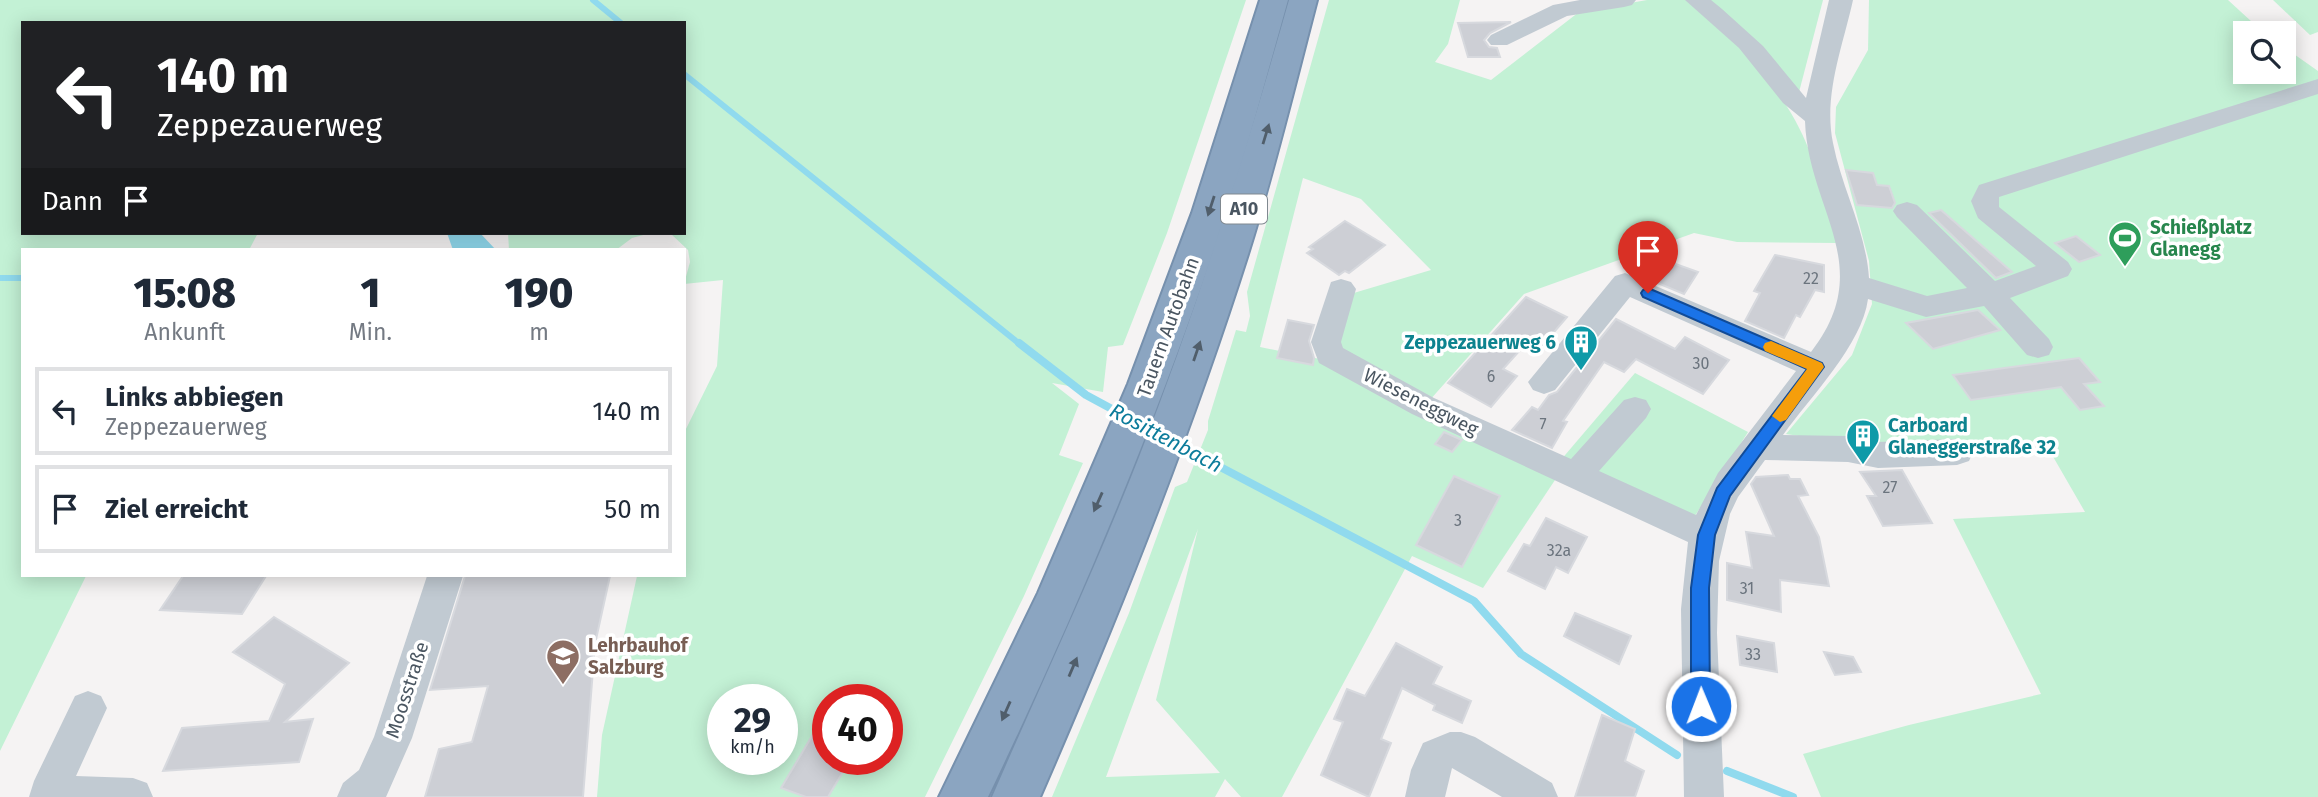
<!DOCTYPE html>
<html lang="de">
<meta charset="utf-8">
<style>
body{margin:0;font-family:"Fira Sans",sans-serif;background:#f2f2f3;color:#1f2937;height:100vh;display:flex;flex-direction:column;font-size:26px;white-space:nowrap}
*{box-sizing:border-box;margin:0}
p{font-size:23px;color:#747a83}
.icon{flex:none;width:38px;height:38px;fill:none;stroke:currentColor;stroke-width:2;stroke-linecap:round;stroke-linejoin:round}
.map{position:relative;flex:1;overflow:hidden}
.drawer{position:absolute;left:21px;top:248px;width:665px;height:329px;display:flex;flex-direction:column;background:#fff;border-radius:0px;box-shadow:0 4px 18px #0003}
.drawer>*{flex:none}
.hud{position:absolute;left:21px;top:21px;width:665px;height:214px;border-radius:0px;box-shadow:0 4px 18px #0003;background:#202124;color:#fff;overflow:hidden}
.fabs{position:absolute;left:2233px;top:21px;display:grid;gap:14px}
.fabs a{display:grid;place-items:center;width:63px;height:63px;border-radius:0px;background:#fff;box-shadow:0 4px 18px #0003;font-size:35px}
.speed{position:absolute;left:707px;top:684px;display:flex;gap:14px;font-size:35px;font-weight:700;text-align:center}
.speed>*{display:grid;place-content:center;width:91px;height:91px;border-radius:50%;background:#fff;box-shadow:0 4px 18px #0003;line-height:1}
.speed small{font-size:18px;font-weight:400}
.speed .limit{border:10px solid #d22;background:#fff;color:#111}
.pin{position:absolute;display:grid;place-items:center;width:60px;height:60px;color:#fff;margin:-72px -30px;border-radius:50% 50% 50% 0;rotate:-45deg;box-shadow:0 0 7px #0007}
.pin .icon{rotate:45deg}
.me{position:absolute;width:77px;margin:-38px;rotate:359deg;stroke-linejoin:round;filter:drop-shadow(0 0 5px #0008)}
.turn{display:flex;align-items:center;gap:24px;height:147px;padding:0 21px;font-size:32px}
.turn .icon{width:91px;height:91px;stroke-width:2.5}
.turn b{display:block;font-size:49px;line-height:60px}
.then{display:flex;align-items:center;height:66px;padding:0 21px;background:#0003;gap:14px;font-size:26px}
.eta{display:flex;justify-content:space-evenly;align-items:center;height:119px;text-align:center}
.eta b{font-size:42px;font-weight:800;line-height:49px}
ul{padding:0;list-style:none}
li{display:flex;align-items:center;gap:21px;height:88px;margin:0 14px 10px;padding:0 7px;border:4px solid #e0e1e3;border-radius:0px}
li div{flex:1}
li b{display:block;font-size:26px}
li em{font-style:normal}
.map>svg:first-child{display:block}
</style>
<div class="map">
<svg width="2318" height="797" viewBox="0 0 2318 797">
<rect width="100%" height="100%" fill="#f5f3f3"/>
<g fill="#c3f1d5" fill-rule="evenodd">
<path d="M0 0H1246L1167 233 1123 345 1108 347 1103 392 1052 383 1079 404 1059 455 1083 463 1024 596 925 797H597L602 735 637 576H684V433L717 366 723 280 684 284 690 262 688 250 671 234 651 233 632 238 616 250H509L508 233H684V23H23V233H258L249 250H23V576H86L0 751ZM723 700H782V760H723ZM828 700H887V760H828Z"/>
<path d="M1329 0H1460L1448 44 1435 62 1491 80 1579 12 1647 0H1689C1738 43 1785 88 1809 150 1821 180 1829 212 1838 243L1737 242 1694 233 1524 294 1421 410 1559 474 1483 588 1412 556 1282 797H1241L1225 779 1215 797H1052L1129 613 1175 487 1187 482 1208 430V421L1236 330 1246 332 1250 316 1247 292ZM1303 178 1361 199 1431 270 1347 295 1325 360 1260 347ZM1198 529 1156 700 1220 773 1106 777Z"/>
<polygon points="1704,0 1823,0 1798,96"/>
<polygon points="1869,0 2228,0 2264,33 2245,33 2245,72 2284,72 2284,47 2318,71 2318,797 1821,797 1803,754 1909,725 2041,694 1953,519 2085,512 2044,441 1886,449 1786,434 1852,355 1872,304 1869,261 1835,133 1836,107 1868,50"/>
<polygon points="2273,0 2318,0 2318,32 2310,35"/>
<polygon points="1635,373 1748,432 1693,519 1560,461"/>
</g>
<polygon fill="#90daee" points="447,233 480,233 496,250 453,250"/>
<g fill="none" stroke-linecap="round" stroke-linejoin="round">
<g stroke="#90daee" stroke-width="6">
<polyline points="593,0 621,23"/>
<polyline points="684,74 1021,345"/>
<polyline points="0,278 23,278"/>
</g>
<g stroke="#90daee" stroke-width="8">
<polyline points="1019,343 1086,395 1123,415"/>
<polyline points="1173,442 1474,601 1521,654 1677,755"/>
<polyline points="1727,771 1793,797"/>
</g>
</g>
<g fill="#cdcfd5" stroke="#d7d9de" stroke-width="2">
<polygon points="1511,22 1490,33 1484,40 1489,47 1497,48 1500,57 1468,57 1458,23"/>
<polygon points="1846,170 1873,173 1877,185 1889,186 1895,203 1892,208 1857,205"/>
<polygon points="1941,210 2012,272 1996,278 1929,213"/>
<polygon points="1345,221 1385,245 1349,273 1345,271 1339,275 1307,253 1313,249 1309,247"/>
<polygon points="2076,236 2100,255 2079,262 2055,243"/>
<polygon points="1645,253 1698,272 1684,294 1631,272"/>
<polygon points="1775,255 1824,265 1824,292 1815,290 1800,317 1796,315 1784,338 1745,321 1760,293 1754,291"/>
<polygon points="1526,297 1567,317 1542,346 1530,339 1503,369 1517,376 1491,407 1448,383"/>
<polygon points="1978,310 2000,330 1933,349 1906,323"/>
<polygon points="1616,319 1675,349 1685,337 1729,360 1703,394 1636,359 1624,372 1604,362 1563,421 1567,422 1552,448 1512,430 1532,407 1538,410 1549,395 1557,392"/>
<polygon points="1288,320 1314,325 1309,341 1314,358 1313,365 1277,358"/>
<polygon points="2079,358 2100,382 2084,384 2104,406 2080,410 2061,387 1971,400 1953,375"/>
<polygon points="1444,432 1462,440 1452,452 1435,444"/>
<polygon points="1902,470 1932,523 1883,526 1867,496 1876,496 1860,472"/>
<polygon points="1788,475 1790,479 1800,479 1808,495 1798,496 1819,537 1829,586 1780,580 1781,612 1727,600 1727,563 1752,568 1746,532 1774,536 1751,484 1756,477"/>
<polygon points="1454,476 1500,496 1462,567 1416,545"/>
<polygon points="1546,518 1587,537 1568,573 1556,567 1545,589 1508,571 1524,544 1530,546"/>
<polygon points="183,576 266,576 242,614 160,610"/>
<polygon points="465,576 610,576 595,644 583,797 425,797 439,749 472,742 488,686 430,690"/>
<polygon points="1575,613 1631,636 1619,664 1564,636"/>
<polygon points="274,617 349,663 285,722 313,719 299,762 163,771 182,728 269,721 285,684 233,652"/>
<polygon points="1737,636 1774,643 1777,672 1740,665"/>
<polygon points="1396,643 1442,667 1433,684 1471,701 1462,723 1433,710 1435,705 1402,688 1381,739 1391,743 1369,797 1321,775 1343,722 1334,719 1347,689 1365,696"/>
<polygon points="1824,652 1853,657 1861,672 1835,675"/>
<polygon points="828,709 828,760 850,760 828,797 806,797 781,788"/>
<polygon points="1602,715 1635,729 1625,761 1644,771 1635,797 1575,797"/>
</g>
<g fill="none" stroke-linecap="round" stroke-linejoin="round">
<g stroke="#7690ad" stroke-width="4">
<g id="highway">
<path d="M1260 0H1288C1265 82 1243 164 1216 244 1152 433 1074 617 988 797H939L1038 593 1128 384 1192 213Z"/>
<path d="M1289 0H1317C1295 84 1275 168 1249 251 1190 437 1118 618 1040 797H992C1041 684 1094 572 1139 457 1198 307 1245 155 1289 0Z"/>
</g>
</g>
<g fill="#c1cad2" fill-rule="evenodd">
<polygon points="1580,0 1636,0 1632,5 1624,7 1567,16 1507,45 1491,45 1487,40 1491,35 1553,5"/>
<path d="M1685 0H1711L1722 9 1763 46 1806 98 1829 0H1853C1843 46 1823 95 1833 143 1842 189 1866 231 1869 278L1927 296 1967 288 1897 217 1893 211 1897 205 1907 202 1917 205 1995 281 2036 266 1978 218 1971 201 1979 185 2318 79V94L1999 197V207L2068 262 2072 269 2068 276 2010 298 2049 339 2053 347 2049 355 2038 358 2027 355 1984 306 1926 317 1868 299C1862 345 1810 397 1783 435L1848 436 1878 442 1957 439 1969 443 1973 452 1969 461 1957 465 1878 468 1848 462 1765 460 1738 497 1730 514 1719 561 1717 633 1724 797H1684L1681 609 1688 542 1412 414 1319 363 1311 342 1331 282 1341 279 1351 282 1356 289 1341 342 1343 348 1434 398 1571 459 1624 400 1635 397 1646 400 1651 409 1646 418 1599 471 1696 515 1718 473 1796 371 1630 297 1555 390 1544 394 1533 390 1528 382 1615 276 1625 273 1811 352C1878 266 1808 210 1805 121L1783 103 1739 48Z"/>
<polygon points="427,576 463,576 412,738 386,797 337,797 343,783 359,770 374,737"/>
<polygon points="88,691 101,696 107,708 76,776 133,778 147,783 153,797 29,797 34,781 75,696"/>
<polygon points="1450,732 1461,732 1475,737 1552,783 1558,797 1502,797 1452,768 1445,797 1405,797 1411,770 1423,743"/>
</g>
<use href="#highway" fill="#8ba5c1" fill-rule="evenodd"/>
</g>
<defs><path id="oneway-solid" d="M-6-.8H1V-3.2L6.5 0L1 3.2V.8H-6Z" transform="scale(1.75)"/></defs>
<g fill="#505e6b">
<use href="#oneway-solid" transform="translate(1266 134) rotate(-73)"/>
<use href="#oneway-solid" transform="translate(1211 206) rotate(108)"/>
<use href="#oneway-solid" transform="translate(1197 351) rotate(-71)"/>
<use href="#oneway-solid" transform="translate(1098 502) rotate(114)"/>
<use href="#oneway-solid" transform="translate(1073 667) rotate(-67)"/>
<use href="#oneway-solid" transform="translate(1006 711) rotate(114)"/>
</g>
<polygon fill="#1a73e8" stroke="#114b97" stroke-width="2" points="1648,288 1822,363 1824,367 1730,496 1715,535 1709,588 1710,706 1707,712 1701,715 1694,712 1691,706 1691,588 1698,535 1717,488 1807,369 1643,297 1641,293 1643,290"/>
<polygon fill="#f59e0b" points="1771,341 1822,363 1824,367 1786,420 1780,422 1772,416 1807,369 1765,351 1763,347 1765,343"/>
<defs>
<g id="stadium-pin" transform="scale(1.75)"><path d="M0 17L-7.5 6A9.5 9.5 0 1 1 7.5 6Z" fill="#2e9e5b" stroke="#fff"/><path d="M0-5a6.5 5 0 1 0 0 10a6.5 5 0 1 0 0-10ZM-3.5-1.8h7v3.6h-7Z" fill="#fff"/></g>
<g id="building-pin" transform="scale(1.75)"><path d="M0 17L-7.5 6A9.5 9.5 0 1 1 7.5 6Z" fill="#0f9aa8" stroke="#fff"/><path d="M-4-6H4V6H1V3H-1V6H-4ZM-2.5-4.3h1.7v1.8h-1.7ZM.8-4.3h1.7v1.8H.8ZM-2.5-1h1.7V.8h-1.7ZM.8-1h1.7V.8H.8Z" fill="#fff"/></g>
<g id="university-pin" transform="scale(1.75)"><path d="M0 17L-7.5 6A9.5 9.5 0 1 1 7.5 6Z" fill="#8d6e63" stroke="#fff"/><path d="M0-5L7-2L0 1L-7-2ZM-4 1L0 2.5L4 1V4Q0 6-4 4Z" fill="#fff"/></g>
</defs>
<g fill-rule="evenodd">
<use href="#stadium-pin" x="2125" y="238"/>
<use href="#building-pin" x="1581" y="342"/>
<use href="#building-pin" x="1863" y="436"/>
<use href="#university-pin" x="563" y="656"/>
</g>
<g text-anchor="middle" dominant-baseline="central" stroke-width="7" stroke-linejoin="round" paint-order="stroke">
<g font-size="16" fill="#6b747e">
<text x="1811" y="278">22</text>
<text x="1701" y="363">30</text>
<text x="1491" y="376">6</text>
<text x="1543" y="424">7</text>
<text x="1890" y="487">27</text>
<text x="1458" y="520">3</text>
<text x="1559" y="550">32a</text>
<text x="1747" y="588">31</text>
<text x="1753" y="654">33</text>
</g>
<rect fill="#fff" stroke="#808990" stroke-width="2" x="1221" y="194.5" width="46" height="29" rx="5"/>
<g font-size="18" font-weight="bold" fill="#4a5661">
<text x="1244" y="209">A10</text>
</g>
<g font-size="19" font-weight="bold" fill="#27864d" stroke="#fff" text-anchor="start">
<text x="2150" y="227">Schießplatz<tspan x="2150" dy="22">Glanegg</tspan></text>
</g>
<g font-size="19" fill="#4a5661" stroke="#fff">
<text transform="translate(1168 327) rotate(-70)">Tauern Autobahn</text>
<text transform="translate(1421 402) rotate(27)">Wieseneggweg</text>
<text transform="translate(407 690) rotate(-72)">Moosstraße</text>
</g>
<g font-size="19" font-weight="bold" fill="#0d838f" stroke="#fff" text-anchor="end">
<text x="1556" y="342">Zeppezauerweg 6</text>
<text x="1888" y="425" text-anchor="start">Carboard<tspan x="1888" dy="22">Glaneggerstraße 32</tspan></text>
</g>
<g font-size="19" font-weight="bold" fill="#785e54" stroke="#fff" text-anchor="start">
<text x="588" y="645">Lehrbauhof<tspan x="588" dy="22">Salzburg</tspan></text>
</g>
<g font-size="21" font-style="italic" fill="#0c7c9b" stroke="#fff">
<text transform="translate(1166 438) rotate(28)">Rosittenbach</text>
</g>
</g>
</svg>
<div class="fabs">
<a><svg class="icon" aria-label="search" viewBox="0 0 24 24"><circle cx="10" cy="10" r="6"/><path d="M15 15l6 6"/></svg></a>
</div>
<div class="speed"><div>29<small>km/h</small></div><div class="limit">40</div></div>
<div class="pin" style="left:1648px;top:293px;background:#d93025"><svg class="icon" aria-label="arrive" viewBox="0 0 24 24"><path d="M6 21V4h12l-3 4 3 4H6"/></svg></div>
<svg class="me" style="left:1701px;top:706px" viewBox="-20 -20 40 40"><circle r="17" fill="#1a73e8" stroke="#fff" stroke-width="3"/><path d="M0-11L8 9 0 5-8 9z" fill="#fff"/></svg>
<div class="hud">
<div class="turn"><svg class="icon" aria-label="left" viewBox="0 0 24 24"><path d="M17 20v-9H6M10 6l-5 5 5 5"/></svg><div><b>140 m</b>Zeppezauerweg</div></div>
<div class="then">Dann<svg class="icon" aria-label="arrive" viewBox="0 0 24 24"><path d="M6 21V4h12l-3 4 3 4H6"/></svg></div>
</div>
<section class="drawer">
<div class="eta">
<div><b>15:08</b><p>Ankunft</p></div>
<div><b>1</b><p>Min.</p></div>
<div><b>190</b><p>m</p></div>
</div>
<ul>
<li><svg class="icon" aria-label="left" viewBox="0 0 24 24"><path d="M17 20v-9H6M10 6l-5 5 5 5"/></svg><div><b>Links abbiegen</b><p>Zeppezauerweg</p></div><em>140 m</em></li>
<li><svg class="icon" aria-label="arrive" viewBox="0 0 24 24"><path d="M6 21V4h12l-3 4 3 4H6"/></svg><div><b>Ziel erreicht</b></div><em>50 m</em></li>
</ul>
</section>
</div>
